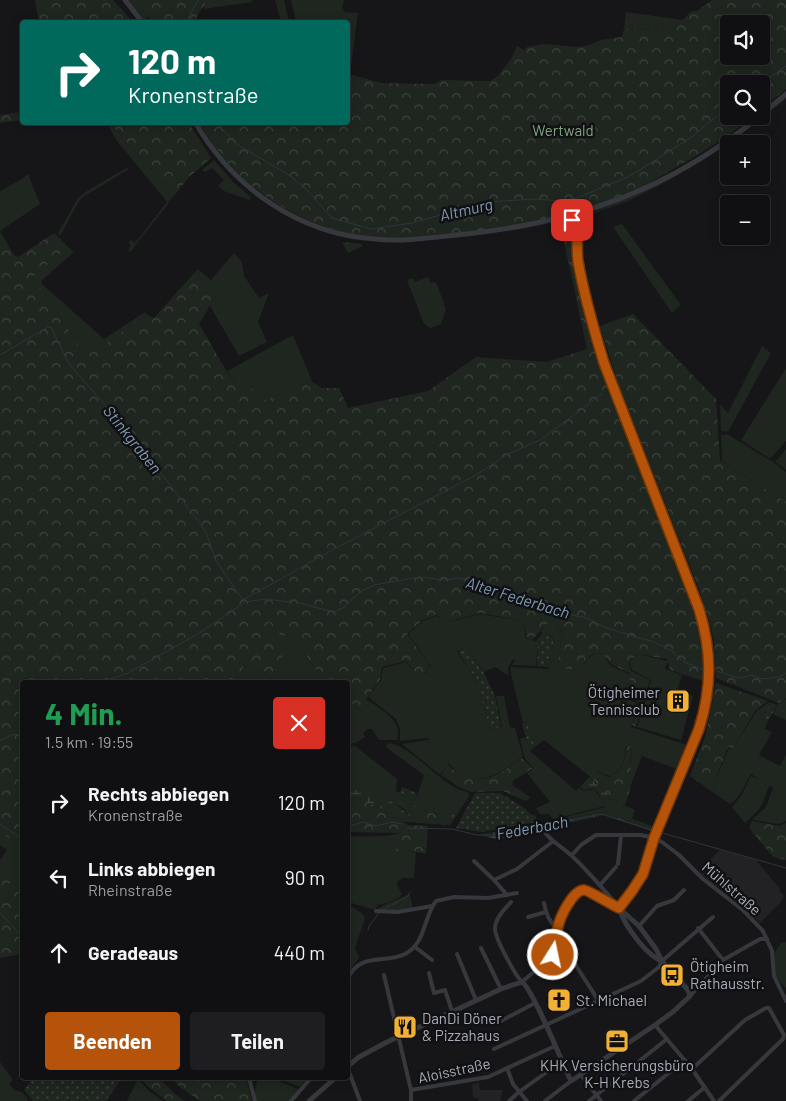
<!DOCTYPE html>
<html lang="de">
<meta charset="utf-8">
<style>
body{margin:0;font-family:Barlow,sans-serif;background:#1e1e20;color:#f1f3f6;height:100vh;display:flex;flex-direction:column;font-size:19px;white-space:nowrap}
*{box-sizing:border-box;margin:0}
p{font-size:16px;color:#9c9d9f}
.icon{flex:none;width:28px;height:28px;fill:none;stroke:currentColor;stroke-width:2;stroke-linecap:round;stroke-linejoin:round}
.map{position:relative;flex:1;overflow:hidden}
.details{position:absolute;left:20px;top:680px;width:330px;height:400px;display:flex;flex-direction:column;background:#101012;border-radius:5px;box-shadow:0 2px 12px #0003,0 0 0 1px #303032}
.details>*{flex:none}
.top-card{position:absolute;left:20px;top:20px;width:330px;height:105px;border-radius:5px;box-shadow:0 2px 12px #0003,0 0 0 1px #303032;background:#00695c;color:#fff;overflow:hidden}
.fabs{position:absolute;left:720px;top:15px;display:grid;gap:10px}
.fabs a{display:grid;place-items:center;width:50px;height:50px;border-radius:5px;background:#101012;box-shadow:0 2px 12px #0003,0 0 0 1px #303032;font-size:25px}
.pin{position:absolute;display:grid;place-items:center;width:42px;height:42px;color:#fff;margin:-21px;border-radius:10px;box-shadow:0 2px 8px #0006}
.me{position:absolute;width:55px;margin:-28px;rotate:10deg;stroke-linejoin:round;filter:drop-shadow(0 0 4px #0008)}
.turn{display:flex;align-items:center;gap:18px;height:105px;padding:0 25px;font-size:22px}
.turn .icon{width:65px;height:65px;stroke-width:2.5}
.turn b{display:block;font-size:35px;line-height:42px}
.round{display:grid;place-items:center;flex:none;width:52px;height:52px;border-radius:5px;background:#1e1e20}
.headline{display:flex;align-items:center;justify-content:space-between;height:85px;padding:0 25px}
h1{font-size:30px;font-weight:700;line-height:38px;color:#1e9e55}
.primary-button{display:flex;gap:10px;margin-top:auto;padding:10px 25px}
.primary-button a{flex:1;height:58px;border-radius:5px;background:#b45309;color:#fff;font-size:20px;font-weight:700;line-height:58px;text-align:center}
.primary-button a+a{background:#1e1e20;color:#f1f3f6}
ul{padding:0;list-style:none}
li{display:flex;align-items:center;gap:15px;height:75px;padding:0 25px}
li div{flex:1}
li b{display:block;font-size:19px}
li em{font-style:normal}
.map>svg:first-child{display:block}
</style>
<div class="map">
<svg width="786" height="1101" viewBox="0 0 786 1101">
<defs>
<pattern id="forest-crowns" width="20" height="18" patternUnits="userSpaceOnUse" patternTransform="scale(1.25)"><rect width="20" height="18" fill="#1e261f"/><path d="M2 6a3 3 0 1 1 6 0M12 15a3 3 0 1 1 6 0" fill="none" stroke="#3c433d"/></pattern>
<pattern id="wetland-marsh" width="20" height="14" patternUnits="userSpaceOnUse" patternTransform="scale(1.25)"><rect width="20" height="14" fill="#1e261f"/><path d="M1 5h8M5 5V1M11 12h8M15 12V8" fill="none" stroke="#3c433d"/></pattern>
<pattern id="garden-dots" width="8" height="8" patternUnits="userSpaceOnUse" patternTransform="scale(1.25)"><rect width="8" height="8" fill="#1e261f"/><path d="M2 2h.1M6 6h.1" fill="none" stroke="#3c433d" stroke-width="1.8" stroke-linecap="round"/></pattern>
</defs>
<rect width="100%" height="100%" fill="#161618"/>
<g fill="#222225">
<polygon points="720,850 756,860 780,889 779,890 784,896 781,902 760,923 736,900 711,883 699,871"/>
<polygon points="479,1083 480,1090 503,1090 500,1101 478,1101 478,1098 473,1098 472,1084"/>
</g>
<g fill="#1e261f">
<path d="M128 0H143C139 7 145 13 149 17L143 20Z"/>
<polygon points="208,0 252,0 253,2 203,9"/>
<polygon points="275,0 284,0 289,22 281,22"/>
<polygon points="291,0 344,0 342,8 345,12 358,13 350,75 348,74 348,22 296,22"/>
<polygon points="626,12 684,20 671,30 624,29"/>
<path d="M786 95V99C734 142 689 172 628 201 613 208 591 210 581 224L578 223 582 216 634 196 697 163Z"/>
<polygon points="108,125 114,125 115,129 175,195 168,202 168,204 130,252 128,250 131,246 129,243 130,240 135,243 167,202 117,141"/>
<polygon points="214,160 233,182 251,197 249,200 224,191 218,186 224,180 212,168 205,172 202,170"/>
<polygon points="128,167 129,169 83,197 79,201 60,236 58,233 78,198 87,191"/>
<polygon points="28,174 40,204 0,231 0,191 22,179"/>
<polygon points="622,224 681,305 672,313 613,227"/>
<polygon points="68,247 74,252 41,281 42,284 104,339 145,312 146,314 94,352 85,354 32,276"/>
<polygon points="234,253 242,262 244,276 259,298 269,293 258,322 267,342 239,356 210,306 218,292 195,272 198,269 211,280"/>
<polygon points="428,277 431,283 436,282 446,309 441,324 430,328 424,324 407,280 413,278 415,282"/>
<polygon points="293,335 312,381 263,401 237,389 227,371"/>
<polygon points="762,346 771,353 728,432 721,431 720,404 728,413"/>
<polygon points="786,368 786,441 770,459 741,440"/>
<polygon points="727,434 773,462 786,472 786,502 722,461 721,435"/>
<polygon points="786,449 786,470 775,462"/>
<path d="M480 614 523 621 526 638 538 642 536 666 512 665 515 660H512L508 669 509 676 495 667 484 672 465 646 457 652 476 679 490 729 502 727 496 696H504L510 727 515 728 523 756C510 768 484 784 466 778 459 775 453 768 448 763L440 775 402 744 428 740 430 745 428 738 400 741V730L396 719 368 697 381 680 383 668 406 662 420 677 427 672 429 665 433 669 408 634 423 621 436 616 448 622Z"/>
<polygon points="269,621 280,635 293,637 317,671 330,682 241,682 244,663 275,681 261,633"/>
<path d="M546 624H556L562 633 558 665 562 668 577 670 592 655 602 653 610 665 631 675 625 696 638 704 631 727 687 745 688 747 679 770 642 756 630 787 626 785C630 772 631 760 632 747L626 746C624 760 623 772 609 776L595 770 588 775 544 740 535 747 527 722 523 723 510 670 511 667 549 669 554 637 540 632Z"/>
<polygon points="638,654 668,661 665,669 682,675 677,691 693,696 681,740 637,727 651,680 632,670 629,662"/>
<path d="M348 699 357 709 366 699C380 709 404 720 397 740H379L372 729H368L363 733 365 737 356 743 348 744Z"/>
<polygon points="786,699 786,720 773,714 778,704"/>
<path d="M769 702 771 703 761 719 768 721 765 729 772 732 759 755 780 766 786 755V821L779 824 752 820 766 807 773 788 769 786C761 807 763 807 745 823L732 807 741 796 751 776 759 779 751 774C745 784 740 798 730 804L711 791 729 748H733L756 712Z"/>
<polygon points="526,737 530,751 576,791 579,788 583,791 594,789 601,799 614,800 635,810 631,822 601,812 555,822 554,820 605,807 605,806 553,819 549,814 540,814 536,808 550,802 527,773 534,768 525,759 520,739"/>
<path d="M388 743C408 745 433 774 451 785 456 789 463 790 469 793V796L457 815 428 813 411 803 404 809C387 798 368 790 348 791V747L355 746 397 779 396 791 416 799 424 775 391 751 386 747Z"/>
<polygon points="0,833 22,845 22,887 21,887 8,901 1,894 3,870 0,864 0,860 7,850 0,845"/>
<path d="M399 833H402L401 842 393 856 408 850 416 852 414 878H403L398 881 397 885 402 894 400 897 390 902 378 905 375 910 348 902V836C357 837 392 837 399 833Z"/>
<path d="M407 895H410L413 909 398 911 377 910C381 905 400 899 407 895Z"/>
<polygon points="348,905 362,913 365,918 355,948 359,958 348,972"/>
<polygon points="786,942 786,988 776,978 774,953 781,943"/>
<polygon points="0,1062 13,1080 9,1084 14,1090 22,1092 28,1099 27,1101 0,1101"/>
<polygon points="258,1078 271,1078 300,1090 290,1101 256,1101 254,1093"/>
<polygon points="278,1078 307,1078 300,1087"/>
<polygon points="138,1079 148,1090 163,1101 127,1101"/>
</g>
<g fill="url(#forest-crowns)" fill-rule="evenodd">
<polygon points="35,0 113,0 133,22 39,22"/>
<polygon points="143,0 208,0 199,13 195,22 149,22 151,20 143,10 141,3"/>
<path d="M712 0H786V89L761 109V84H729V116H753C724 140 693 158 661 176 650 182 639 190 628 195 593 211 556 218 519 224 451 236 375 249 310 221 275 206 241 181 218 151 211 142 205 132 199 123L348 122V74L382 83 434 84 441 80 490 81 497 77 511 59 517 46 524 50 527 47 544 44 578 47 589 45 601 40 622 37 624 29 671 30 692 11H697ZM729 24H761V56H729Z"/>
<polygon points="22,112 22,120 0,123 0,115"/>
<polygon points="59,123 189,123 211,158 189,177 175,195 115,129 114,125"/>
<polygon points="564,230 570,232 583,298 595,346 692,598 706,653 706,682 670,670 667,659 638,654 628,662 631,671 650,680 636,727 632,725 639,703 626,695 631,674 611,664 602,653 592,654 577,670 562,668 558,665 562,632 556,624 546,624 532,640 527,637 523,621 480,613 447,622 436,615 423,620 407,634 429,664 427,671 420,677 406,661 382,667 380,680 364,702 363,707 357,709 348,699 348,682 330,682 317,671 293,637 280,635 269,622 261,633 283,657 276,681 244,663 241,682 220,682 212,681 211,682 22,682 22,845 0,833 0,231 14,255 18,257 54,233 68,247 33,277 85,354 94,352 146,314 154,318 195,272 218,292 199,324 237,389 257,389 263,401 310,381 322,388 339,388 348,408 428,391 476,357 547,362 587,349 562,232"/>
<polygon points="342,242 362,244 362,246 348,253"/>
<polygon points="633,314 716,399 720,460 786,502 786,698 779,703 716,678 714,642 710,623 698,587 618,383 600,326"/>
<polygon points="716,683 768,701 755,711 733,748 728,747 711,791 690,776 705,737"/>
<path d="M627 746 632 747 630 760 631 767 626 785 631 787 625 805 615 800 588 775 594 770 608 777C624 772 624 760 627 746Z"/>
<path d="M522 758 533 768 514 780 512 785 530 797 526 801 503 791 471 792 459 787 441 775 447 764C475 791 495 778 522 758Z"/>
<polygon points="364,801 385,810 408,825 428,826 426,854 408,850 401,863 394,860 392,856 401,842 402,833 348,832 348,823 351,820 350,804"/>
<polygon points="411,803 428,813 457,815 450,825 417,823 414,822 404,809"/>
<polygon points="752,821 779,826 786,823 786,860 773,857 749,828"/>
<polygon points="0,864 3,870 14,878 1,894 8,901 21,886 22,887 22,954 0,958"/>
<polygon points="141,1078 159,1078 176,1095 185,1101 167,1101 147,1086"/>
<polygon points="171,1078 246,1078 252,1101 200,1101 180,1087"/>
</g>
<g fill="url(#wetland-marsh)">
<polygon points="589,777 614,799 614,800 601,799 598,792 594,788 584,790 580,787"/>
<path d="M361 790C384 796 399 803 414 822H404L385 810 364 801 350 804V815H348V791Z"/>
<polygon points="601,812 631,822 632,819 655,827 653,832 605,815 546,828 545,829 543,825"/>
<polygon points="539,824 541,829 524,832 524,835 496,839 482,836 483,834"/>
</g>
<g fill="url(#garden-dots)">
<polygon points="543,633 554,638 549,667 537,666 538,642 536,641"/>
<polygon points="465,646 484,673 495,696 501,727 490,729 476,679 458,652"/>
<polygon points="771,703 777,705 768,721 761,719"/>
<polygon points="527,722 535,747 530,751 522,724"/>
<polygon points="402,787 417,793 416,799 400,793"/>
<polygon points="475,793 500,793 523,807 532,815 535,815 538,822 482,832 456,828"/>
<polygon points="33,1078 122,1078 106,1101 33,1101 24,1090"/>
</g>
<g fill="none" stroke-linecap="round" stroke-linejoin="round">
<g stroke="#2c353c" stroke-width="1">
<polyline points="186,22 198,0"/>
<polyline points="760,84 786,66"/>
<polyline points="216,122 236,144 289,175 307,190 332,218 371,229 412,223 486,202 536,199 560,201 577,198 628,177 654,161 693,136 729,106"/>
<polyline points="0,355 48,327 51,327 67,360 74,370 122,424 196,518 206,532 216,561 243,600 334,549 476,475 508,454 540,440 602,394"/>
<polyline points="296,602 333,612 343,608 360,592 374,585 420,577 445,580 458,578 470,580 482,586 519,594 538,603 558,606 572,615 587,618 606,628 654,642 672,651 684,662 707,671"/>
<polyline points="717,671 739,678 752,675 763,679 779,677 786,673"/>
<polyline points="102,682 128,673 201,632 245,602 265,599 291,602"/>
<polyline points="0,741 11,735 19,734 22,732"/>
<polyline points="0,824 22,839"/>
<polyline points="543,826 601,814 655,831"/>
<polyline points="348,827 362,822 376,826 392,822 402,824"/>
<polyline points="407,828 452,829 477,835 492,835 539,827"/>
<polyline points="659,832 786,868"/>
<polyline points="382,910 407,897 410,892"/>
<polyline points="0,913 22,936"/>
<polyline points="368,930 369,926 379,913"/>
<polyline points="193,1078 199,1082"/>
</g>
<g stroke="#37383d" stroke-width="4">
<path d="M541 824C547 841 561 845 573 857 589 872 603 889 618 906"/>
<polyline points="572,855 581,845 596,835 641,835 654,838 662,842 679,855 703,879 744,911 763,931 772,951 774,976 786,1001"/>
<polyline points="474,861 494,880"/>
<polyline points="618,864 621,835"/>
<polyline points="600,885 616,867"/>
<polyline points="507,895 494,880 517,869 552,842"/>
<path d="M511 902C505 909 495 918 495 929 495 938 515 975 522 982L553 955 558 947C558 940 556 934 558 927 560 917 573 890 584 890 590 890 612 905 619 908"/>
<path d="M544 903C546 914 549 921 557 929"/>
<polyline points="376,911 398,912 432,906"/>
<polyline points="528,917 546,912"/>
<polyline points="639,926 657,906 674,900 684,890"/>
<polyline points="698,928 723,960"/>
<polyline points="415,947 432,960"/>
<polyline points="558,947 566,950 598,1000"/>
<polyline points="481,948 501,989"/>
<polyline points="457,954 476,1000"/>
<polyline points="429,973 434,993 445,990 452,1011"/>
<polyline points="384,975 411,1090 411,1101"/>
<path d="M348 979C358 952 386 964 405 954 426 943 423 918 436 901L454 897 488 898 517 893"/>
<polyline points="690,996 723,960 760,939 767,939"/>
<polyline points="499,1022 535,1003"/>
<polyline points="655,1025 692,1069 714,1101"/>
<polyline points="494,1049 641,981 659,967 662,961 713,917"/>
<polyline points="507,1068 513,1084 527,1101"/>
<polyline points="348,1069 360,1101"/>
<polyline points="692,1069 745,1020 766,1008 769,1008 784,1035 783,1039 719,1101"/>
<polyline points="581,1075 601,1101"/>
<polyline points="249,1078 255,1101"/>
<polyline points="411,1090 488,1077 555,1046"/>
<polyline points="291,1101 311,1078"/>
<polyline points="509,1101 519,1092 562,1061"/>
<polyline points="545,1101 571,1081"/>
<polyline points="589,1101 667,1039"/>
<polyline points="634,1101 685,1060"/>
<polyline points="688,1101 705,1087"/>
</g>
<g stroke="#37383d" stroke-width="5">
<polyline points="125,0 142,22"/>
<polyline points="761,115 786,94"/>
<path d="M195 122C233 188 299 234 375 239 405 242 436 237 466 234 580 222 670 189 760 116"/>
<polyline points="574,215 576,220 576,242 579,262 599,345 613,388 699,609 709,652 709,680 707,697 699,729 654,838 643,874 632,891 619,908"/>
<polyline points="574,215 571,223 575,236"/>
<path d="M620 910C624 925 647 956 662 961"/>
<path d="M348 1066 359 1057 387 1042 501 989 522 982C533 989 563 1065 571 1081L655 1025 674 1011 690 996 688 990 662 961 656 949 639 926 619 908"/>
<polyline points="309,1101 335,1078"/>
</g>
</g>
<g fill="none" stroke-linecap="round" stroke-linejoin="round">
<g stroke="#753606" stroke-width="12">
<path id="route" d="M553 955 558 947C557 940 556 934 558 927 560 917 573 890 584 890 588 890 612 905 619 908L632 891 643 874 654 838 699 729C712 687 712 652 699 609L604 363C594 330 584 296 578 261 576 248 579 226 574 216L572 220"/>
</g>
<use href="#route" stroke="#b45309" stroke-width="9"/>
</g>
<defs>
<g id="building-square" transform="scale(1.25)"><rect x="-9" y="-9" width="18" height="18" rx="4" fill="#f2b134" stroke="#111113"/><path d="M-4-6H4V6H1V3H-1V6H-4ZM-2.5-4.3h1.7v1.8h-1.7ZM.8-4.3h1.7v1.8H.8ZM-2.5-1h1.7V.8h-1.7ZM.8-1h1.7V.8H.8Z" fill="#111"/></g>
<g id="bus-square" transform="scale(1.25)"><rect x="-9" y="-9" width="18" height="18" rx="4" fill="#f2b134" stroke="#111113"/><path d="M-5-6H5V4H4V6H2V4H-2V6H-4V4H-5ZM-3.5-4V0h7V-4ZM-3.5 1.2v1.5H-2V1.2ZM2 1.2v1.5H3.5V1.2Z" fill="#111"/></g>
<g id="church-square" transform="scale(1.25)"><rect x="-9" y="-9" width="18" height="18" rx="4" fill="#f2b134" stroke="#111113"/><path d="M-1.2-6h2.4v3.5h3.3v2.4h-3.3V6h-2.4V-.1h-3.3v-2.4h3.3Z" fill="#111"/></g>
<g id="restaurant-square" transform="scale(1.25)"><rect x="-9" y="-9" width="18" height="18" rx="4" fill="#f2b134" stroke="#111113"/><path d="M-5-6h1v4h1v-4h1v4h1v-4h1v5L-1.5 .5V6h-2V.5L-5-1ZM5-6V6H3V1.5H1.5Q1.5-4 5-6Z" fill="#111"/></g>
<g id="office-square" transform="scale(1.25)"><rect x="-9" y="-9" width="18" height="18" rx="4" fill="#f2b134" stroke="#111113"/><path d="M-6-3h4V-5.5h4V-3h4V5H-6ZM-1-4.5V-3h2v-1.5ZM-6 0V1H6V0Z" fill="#111"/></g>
</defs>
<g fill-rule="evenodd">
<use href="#building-square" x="678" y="701"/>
<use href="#bus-square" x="672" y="975"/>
<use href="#church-square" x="559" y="1000"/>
<use href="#restaurant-square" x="405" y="1027"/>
<use href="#office-square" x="617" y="1041"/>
</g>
<g text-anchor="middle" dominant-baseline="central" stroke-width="5" stroke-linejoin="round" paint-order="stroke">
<g font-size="15" fill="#7fa381" stroke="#111113">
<text x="563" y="130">Wertwald</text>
</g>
<g font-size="15" fill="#a8adb8" stroke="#111113" text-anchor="start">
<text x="660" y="692" text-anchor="end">Ötigheimer<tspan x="660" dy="17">Tennisclub</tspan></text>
<text x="690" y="966">Ötigheim<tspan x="690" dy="17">Rathausstr.</tspan></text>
<text x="576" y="1000">St. Michael</text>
<text x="422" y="1018">DanDi Döner<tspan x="422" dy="17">&amp; Pizzahaus</tspan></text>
<text x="617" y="1065" text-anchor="middle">KHK Versicherungsbüro<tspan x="617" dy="17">K-H Krebs</tspan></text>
</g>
<g font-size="15" fill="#a8adb8" stroke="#111113">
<text transform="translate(732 888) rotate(41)">Mühlstraße</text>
<text transform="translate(454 1070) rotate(-12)">Aloisstraße</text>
</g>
<g font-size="16" font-style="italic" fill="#7f9bb3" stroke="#111113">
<text transform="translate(466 209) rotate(-13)">Altmurg</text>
<text transform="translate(133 439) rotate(51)">Stinkgraben</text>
<text transform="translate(518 597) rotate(17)">Alter Federbach</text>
<text transform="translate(532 827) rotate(-10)">Federbach</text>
</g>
</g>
</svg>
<div class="fabs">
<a><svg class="icon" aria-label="sound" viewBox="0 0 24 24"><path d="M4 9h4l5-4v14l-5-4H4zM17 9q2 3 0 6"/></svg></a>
<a><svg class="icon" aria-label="search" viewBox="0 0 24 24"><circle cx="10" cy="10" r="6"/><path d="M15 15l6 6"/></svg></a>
<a>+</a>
<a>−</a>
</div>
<div class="pin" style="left:572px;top:220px;background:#d93025"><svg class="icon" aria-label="arrive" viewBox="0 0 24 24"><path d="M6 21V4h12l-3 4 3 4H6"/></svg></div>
<svg class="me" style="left:553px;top:955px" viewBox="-20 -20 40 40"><circle r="17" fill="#b45309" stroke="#fff" stroke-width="3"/><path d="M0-11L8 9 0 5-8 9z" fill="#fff"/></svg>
<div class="top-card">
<div class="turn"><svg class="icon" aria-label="right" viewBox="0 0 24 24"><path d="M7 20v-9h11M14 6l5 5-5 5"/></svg><div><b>120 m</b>Kronenstraße</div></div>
</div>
<section class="details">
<div class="headline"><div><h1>4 Min.</h1><p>1.5 km · 19:55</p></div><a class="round" style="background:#d93025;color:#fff"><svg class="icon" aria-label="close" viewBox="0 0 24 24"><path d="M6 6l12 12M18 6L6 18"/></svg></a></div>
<ul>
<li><svg class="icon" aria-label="right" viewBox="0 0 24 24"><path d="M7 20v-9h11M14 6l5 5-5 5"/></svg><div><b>Rechts abbiegen</b><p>Kronenstraße</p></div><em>120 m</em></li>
<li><svg class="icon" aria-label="left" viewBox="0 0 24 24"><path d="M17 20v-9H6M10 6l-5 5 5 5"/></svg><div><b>Links abbiegen</b><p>Rheinstraße</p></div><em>90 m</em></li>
<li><svg class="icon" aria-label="ahead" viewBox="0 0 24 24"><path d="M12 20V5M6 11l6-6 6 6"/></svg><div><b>Geradeaus</b></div><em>440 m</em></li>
</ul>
<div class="primary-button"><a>Beenden</a><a>Teilen</a></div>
</section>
</div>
